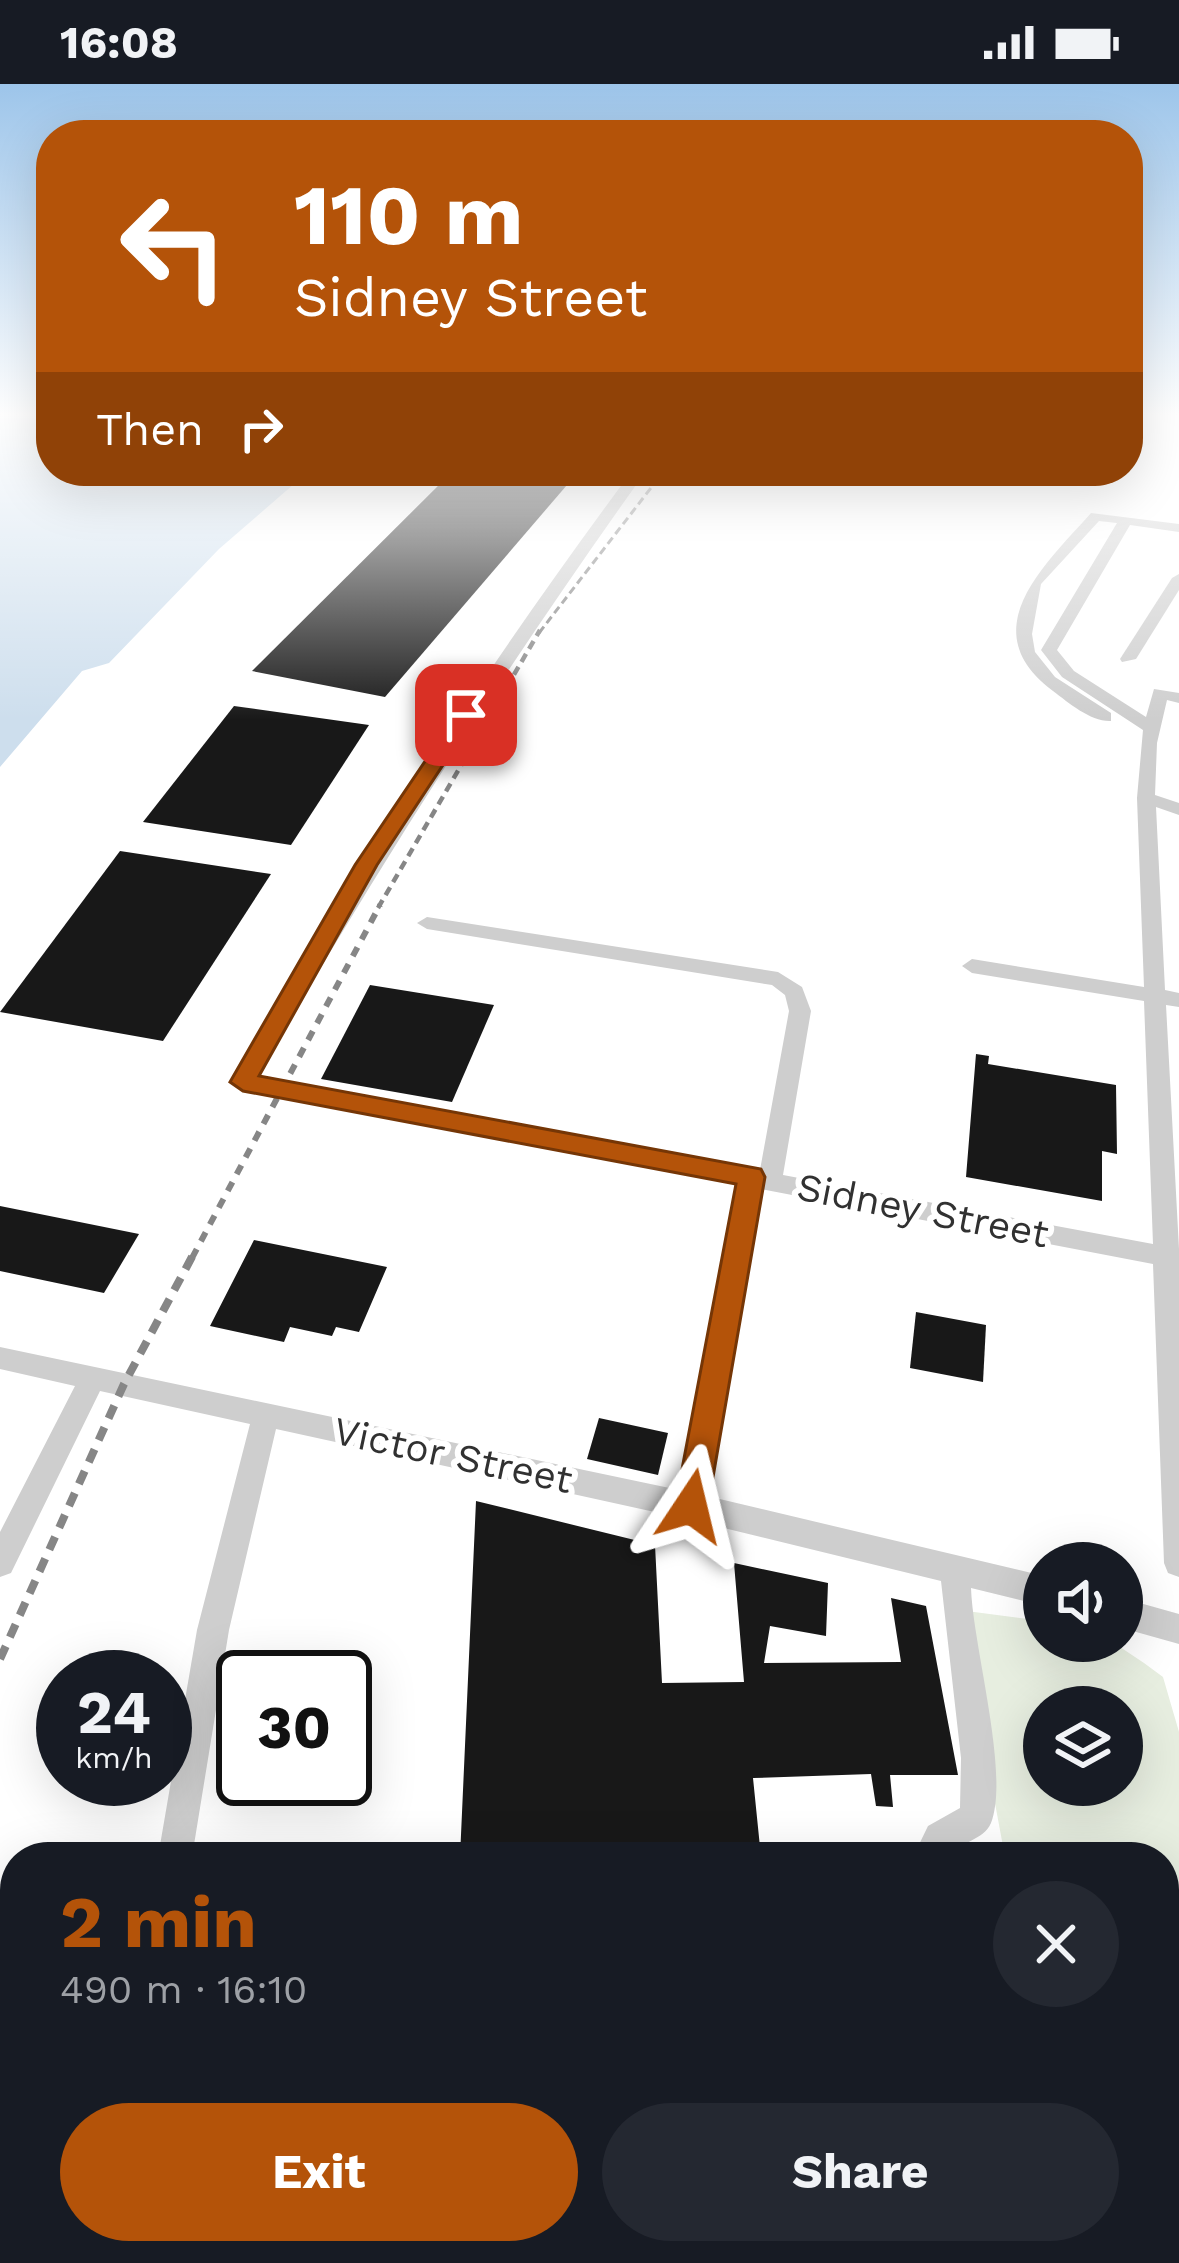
<!DOCTYPE html>
<meta charset="utf-8">
<style>
body{margin:0;font-family:"Work Sans",sans-serif;background:#242831;color:#f1f3f6;height:100vh;display:flex;flex-direction:column;font-size:45px;white-space:nowrap}
*{box-sizing:border-box;margin:0}
p{font-size:39px;color:#9ea1a6}
.icon{flex:none;width:66px;height:66px;fill:none;stroke:currentColor;stroke-width:2;stroke-linecap:round;stroke-linejoin:round}
.map{position:relative;flex:1;overflow:hidden}
.panel{position:absolute;left:0px;top:1758px;width:1179px;height:423px;display:flex;flex-direction:column;background:#171b24;border-radius:48px 48px 0 0;box-shadow:0 12px 48px #0002}
.panel>*{flex:none}
.top-card{position:absolute;left:36px;top:36px;width:1107px;height:366px;border-radius:48px;box-shadow:0 12px 48px #0002;background:#b45309;color:#fff;overflow:hidden}
.controls{position:absolute;left:1023px;top:1458px;display:grid;gap:24px}
.controls a{display:grid;place-items:center;width:120px;height:120px;border-radius:50%;background:#171b24;box-shadow:0 12px 48px #0002;font-size:60px}
.speed{position:absolute;left:36px;top:1566px;display:flex;gap:24px;font-size:60px;font-weight:700;text-align:center}
.speed>*{display:grid;place-content:center;width:156px;height:156px;border-radius:50%;background:#171b24;box-shadow:0 12px 48px #0002;line-height:1}
.speed small{font-size:30px;font-weight:400}
.speed .limit{border:6px solid #111;border-radius:18px;background:#fff;color:#111}
.pin{position:absolute;display:grid;place-items:center;width:102px;height:102px;color:#fff;margin:-51px;border-radius:24px;box-shadow:0 6px 18px #0006}
.me{position:absolute;width:132px;margin:-66px;rotate:10deg;stroke-linejoin:round;filter:drop-shadow(0 0 9px #0008)}
.turn{display:flex;align-items:center;gap:42px;height:252px;padding:0 60px;font-size:54px}
.turn .icon{width:156px;height:156px;stroke-width:2.5}
.turn b{display:block;font-size:84px;line-height:102px}
.then{display:flex;align-items:center;height:114px;padding:0 60px;background:#0003;gap:24px;font-size:45px}
.round{display:grid;place-items:center;flex:none;width:126px;height:126px;border-radius:63px;background:#242831}
.summary{display:flex;align-items:center;justify-content:space-between;height:204px;padding:0 60px}
h1{font-size:72px;font-weight:700;line-height:90px;color:#b45309}
.primary-button{display:flex;gap:24px;margin-top:auto;padding:24px 60px}
.primary-button a{flex:1;height:138px;border-radius:72px;background:#b45309;color:#fff;font-size:48px;font-weight:700;line-height:138px;text-align:center}
.primary-button a+a{background:#242831;color:#f1f3f6}
.status{display:flex;justify-content:space-between;align-items:center;height:84px;padding:0 60px;background:#171b24;direction:ltr}
.status svg{height:33px;fill:currentColor}
.map>svg:first-child{display:block}
</style>
<div class="status"><b>16:08</b><svg viewBox="0 0 49 12"><path d="M0 12V9h3v3zM5 12V6h3v6zM10 12V3h3v9zM15 12V0h3v12zM26 1h20v11H26zM47 4h2v5h-2z"/></svg></div>
<div class="map">
<svg width="1179" height="2179" viewBox="0 0 1179 2179">
<rect width="100%" height="100%" fill="#fff"/>
<path fill="#e7eee0" fill-rule="evenodd" d="M959 1526 1044 1537V1557H1111L1144 1579 1163 1593 1179 1648V2179H1050L1048 2166H1164V1773H1005ZM1044 1623H1122V1701H1044Z"/>
<polygon fill="#cddeed" points="0,331 51,331 51,387 309,387 219,465 109,579 82,587 0,683"/>
<g fill="#181818">
<polygon points="453,387 579,387 385,613 252,587"/>
<polygon points="234,622 369,641 291,761 143,738"/>
<polygon points="120,767 271,790 163,957 0,928"/>
<polygon points="370,901 494,921 452,1018 321,995"/>
<polygon points="976,970 989,972 988,980 1116,1001 1117,1070 1102,1067 1102,1117 966,1093"/>
<polygon points="0,1122 139,1150 104,1209 0,1187"/>
<polygon points="254,1156 387,1183 359,1248 336,1243 332,1252 290,1243 284,1258 210,1242"/>
<polygon points="916,1228 986,1241 983,1298 910,1284"/>
<polygon points="599,1334 668,1349 658,1391 587,1375"/>
<polygon points="476,1417 655,1461 662,1599 744,1598 734,1479 828,1499 826,1552 770,1542 764,1579 901,1578 891,1514 926,1522 958,1691 890,1691 893,1723 876,1722 871,1690 753,1694 761,1773 460,1773"/>
<rect x="443" y="2166" width="250" height="13"/>
</g>
<g fill="none" stroke-linecap="round" stroke-linejoin="round">
<g fill="#cecece" fill-rule="evenodd">
<path d="M632 387H646C506 583 377 783 257 993L760 1086 789 927 785 911 772 901 427 845 417 839 427 833 778 888 802 903 811 927 783 1091 1153 1160 1144 917 972 889 962 882 972 875 1144 903 1137 714 1143 646 1062 593 1041 566 1117 439 1099 437 1041 500 1032 550 1035 568 1055 593 1111 629V637C1091 638 1069 619 1053 607 971 546 1045 481 1091 429L1179 440V448L1130 441 1057 566 1074 587 1146 633 1154 605 1179 609V619L1167 616 1157 659 1155 711 1179 719V731L1156 723 1165 906 1179 909V923L1166 921 1179 1165V1493L1168 1489 1164 1479 1153 1180 761 1105 707 1412 1044 1492V1522L971 1504C973 1563 1010 1690 991 1739 984 1756 959 1758 949 1773H913L928 1742 960 1724 961 1674 941 1497 691 1436 276 1345 229 1546 192 1773H158L197 1546 250 1340 100 1307 11 1489 0 1493V1448L75 1302 0 1285V1263L679 1406 737 1101 243 1006 232 998C354 787 486 583 632 387Z"/>
<polygon points="1179,490 1179,506 1136,575 1122,578 1120,575 1172,494"/>
<polygon points="1122,1514 1179,1530 1179,1560 1122,1544"/>
<polygon points="0,2140 15,2140 15,2166 33,2166 29,2174 0,2179"/>
<polygon points="958,2166 998,2166 1000,2179 960,2179"/>
</g>
<polyline stroke="#868686" stroke-width="3" stroke-dasharray="8 4.5" stroke-linecap="butt" points="539,549 664,387"/>
<polyline stroke="#868686" stroke-width="4.5" stroke-dasharray="9 6" stroke-linecap="butt" points="378,824 540,546"/>
<polyline stroke="#868686" stroke-width="6" stroke-dasharray="10 9" stroke-linecap="butt" points="192,1174 380,821"/>
<polyline stroke="#868686" stroke-width="8" stroke-dasharray="14 10" stroke-linecap="butt" points="0,1575 124,1300 193,1171"/>
</g>
<linearGradient id="sky" x2="0" y2="1"><stop stop-color="#9dc5ea"/><stop offset="0.52" stop-color="#fff"/><stop offset="1" stop-color="#fff" stop-opacity="0"/></linearGradient>
<rect width="1179" height="636" fill="url(#sky)"/>
<polygon fill="#b45309" stroke="#753606" stroke-width="3" points="466,625 476,631 377,781 259,992 761,1085 765,1093 708,1422 703,1433 691,1437 679,1433 675,1422 736,1100 243,1007 230,998 355,781 459,627"/>
<g text-anchor="middle" dominant-baseline="central" stroke-width="12" stroke-linejoin="round" paint-order="stroke">
<g font-size="39" fill="#313131" stroke="#fff">
<text transform="translate(923 1126) rotate(11)">Sidney Street</text>
<text transform="translate(453 1371) rotate(12)">Victor Street</text>
</g>
</g>
</svg>
<div class="controls">
<a><svg class="icon" aria-label="sound" viewBox="0 0 24 24"><path d="M4 9h4l5-4v14l-5-4H4zM17 9q2 3 0 6"/></svg></a>
<a><svg class="icon" aria-label="layers" viewBox="0 0 24 24"><path d="M12 4l9 5-9 5-9-5zM3 14l9 5 9-5"/></svg></a>
</div>
<div class="speed"><div>24<small>km/h</small></div><div class="limit">30</div></div>
<div class="pin" style="left:466px;top:631px;background:#d93025"><svg class="icon" aria-label="arrive" viewBox="0 0 24 24"><path d="M6 21V4h12l-3 4 3 4H6"/></svg></div>
<svg class="me" style="left:691px;top:1422px" viewBox="-20 -20 40 40"><path d="M0-17L14 15 0 8-14 15z" fill="#b45309" stroke="#fff" stroke-width="4"/></svg>
<div class="top-card">
<div class="turn"><svg class="icon" aria-label="left" viewBox="0 0 24 24"><path d="M17 20v-9H6M10 6l-5 5 5 5"/></svg><div><b>110 m</b>Sidney Street</div></div>
<div class="then">Then<svg class="icon" aria-label="right" viewBox="0 0 24 24"><path d="M7 20v-9h11M14 6l5 5-5 5"/></svg></div>
</div>
<section class="panel">
<div class="summary"><div><h1>2 min</h1><p>490 m · 16:10</p></div><a class="round"><svg class="icon" aria-label="close" viewBox="0 0 24 24"><path d="M6 6l12 12M18 6L6 18"/></svg></a></div>
<div class="primary-button"><a>Exit</a><a>Share</a></div>
</section>
</div>
